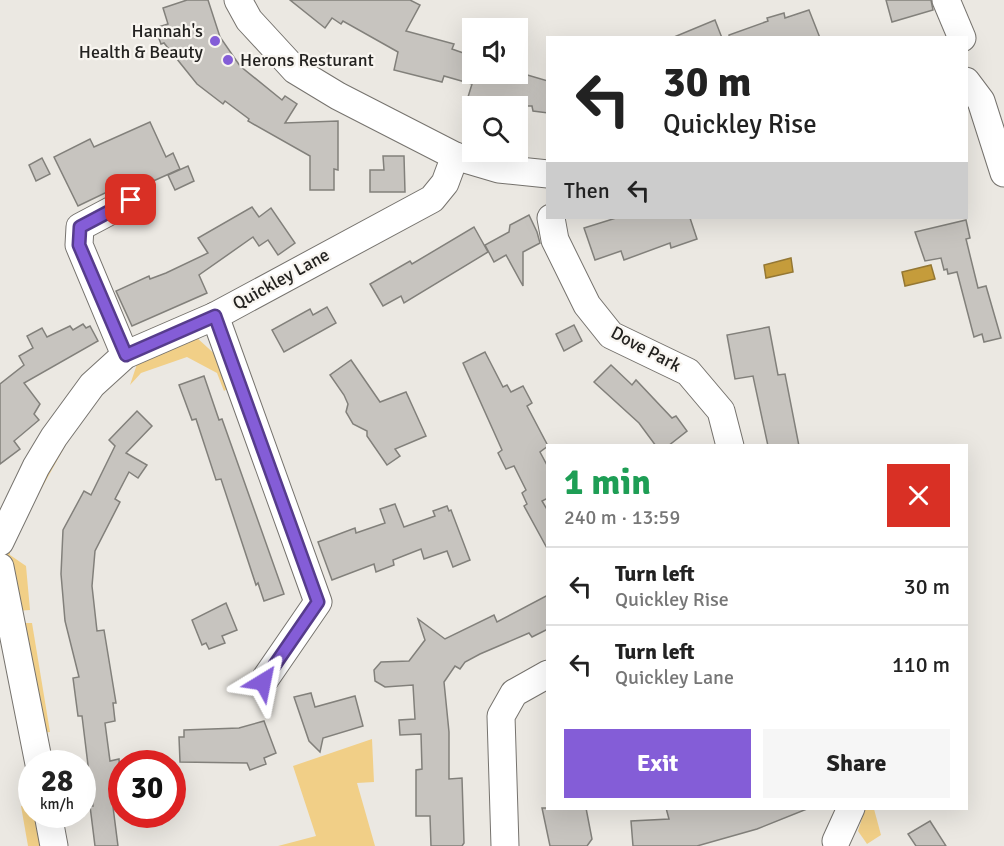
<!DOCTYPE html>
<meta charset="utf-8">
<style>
body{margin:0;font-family:Signika,sans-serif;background:#f6f6f6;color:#222;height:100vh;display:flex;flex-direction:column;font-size:22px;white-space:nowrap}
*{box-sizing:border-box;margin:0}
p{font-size:20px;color:#767676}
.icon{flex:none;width:33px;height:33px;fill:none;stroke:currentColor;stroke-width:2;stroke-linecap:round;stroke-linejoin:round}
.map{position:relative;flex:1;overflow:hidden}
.sheet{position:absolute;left:546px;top:444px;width:422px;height:366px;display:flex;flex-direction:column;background:#fff;border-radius:0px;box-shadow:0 6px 24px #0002}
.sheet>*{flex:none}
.top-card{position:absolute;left:546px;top:36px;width:422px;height:183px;border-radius:0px;box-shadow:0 6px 24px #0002;background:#fff;color:#222;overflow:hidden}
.fabs{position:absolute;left:462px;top:18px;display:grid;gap:12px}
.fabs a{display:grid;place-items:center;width:66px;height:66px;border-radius:0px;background:#fff;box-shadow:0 6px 24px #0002;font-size:30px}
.speed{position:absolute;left:18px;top:750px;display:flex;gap:12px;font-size:30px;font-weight:700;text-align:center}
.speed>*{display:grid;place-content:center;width:78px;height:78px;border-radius:50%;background:#fff;box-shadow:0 6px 24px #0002;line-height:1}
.speed small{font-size:15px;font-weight:400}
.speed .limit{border:9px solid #d22;background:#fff;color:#111}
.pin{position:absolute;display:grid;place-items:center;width:51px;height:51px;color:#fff;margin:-26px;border-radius:12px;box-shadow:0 3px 9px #0006}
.me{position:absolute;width:66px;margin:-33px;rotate:35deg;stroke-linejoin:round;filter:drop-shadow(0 0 4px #0008)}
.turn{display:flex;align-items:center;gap:21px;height:126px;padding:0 18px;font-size:27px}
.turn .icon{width:78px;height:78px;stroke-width:2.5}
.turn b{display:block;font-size:42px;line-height:51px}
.then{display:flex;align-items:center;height:57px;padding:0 18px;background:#0003;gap:12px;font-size:22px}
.round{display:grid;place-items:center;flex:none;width:63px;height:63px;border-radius:0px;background:#f6f6f6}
.summary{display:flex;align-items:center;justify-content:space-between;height:102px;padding:0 18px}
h1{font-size:36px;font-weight:800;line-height:45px;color:#1e9e55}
.primary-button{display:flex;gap:12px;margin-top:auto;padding:12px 18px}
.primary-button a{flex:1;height:69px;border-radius:0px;background:#845dd7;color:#fff;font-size:24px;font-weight:800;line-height:69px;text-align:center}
.primary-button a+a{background:#f6f6f6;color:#222}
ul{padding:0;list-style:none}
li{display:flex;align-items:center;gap:18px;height:78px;padding:0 18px;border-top:2px solid #e0e0e0}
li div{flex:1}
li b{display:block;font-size:22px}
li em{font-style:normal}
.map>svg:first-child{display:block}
</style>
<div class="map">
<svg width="1004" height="846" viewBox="0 0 1004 846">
<rect width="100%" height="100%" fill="#ebe8e2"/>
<g fill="#f1cf87">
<polygon points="196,337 219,358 230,387 224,391 217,373 187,357 141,373 130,385 139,358"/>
<path d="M69 439 10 545V555L26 566 30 610 16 611C10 582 1 556 12 527Z"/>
<polygon points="21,623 32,623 50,732 40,733"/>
<polygon points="372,739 374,782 357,783 375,846 278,846 316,836 293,766"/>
<polygon points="21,806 31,806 32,814 35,815 43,846 28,846"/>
<polygon points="865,809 874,809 881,835 867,844 858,831"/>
</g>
<g fill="#c59c3b" stroke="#947733" stroke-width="1.5">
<polygon points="791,258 793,272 766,278 764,265"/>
<polygon points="931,265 935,279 905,286 902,272"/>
</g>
<g fill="#c7c4bf" stroke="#82807b" stroke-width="1.5">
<polygon points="187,0 208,0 220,37 240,66 282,100 285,96 297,104 285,123 338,121 338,170 334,169 334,190 310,190 310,156 248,121 249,119 225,101 223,104 197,84 164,43 161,44 155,28 168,24 163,8"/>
<polygon points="290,0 410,0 420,5 406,31 454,44 452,49 472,56 472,82 475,74 524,74 548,81 548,113 533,111 532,106 480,106 482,101 468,97 472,84 444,76 442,82 394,70 398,52 343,21 341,24 332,18 325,28"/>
<polygon points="886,0 931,0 933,10 892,22"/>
<polygon points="809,10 820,38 729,38 729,35 768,21 767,18 784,13 785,18"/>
<polygon points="715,20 722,38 674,38 674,37"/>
<polygon points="150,122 166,157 173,153 180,169 140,187 134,185 132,180 78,206 54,157 90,139 94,147"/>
<polygon points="383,156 404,156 405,192 370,192 370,170 384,170"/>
<polygon points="42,158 50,174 36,181 29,165"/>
<polygon points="188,166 194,181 175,190 168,175"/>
<polygon points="252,207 259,217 271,208 295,243 278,255 268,240 259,246 253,237 199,275 207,293 132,326 116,291 149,276 150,279 166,273 208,253 198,238"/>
<polygon points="529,215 537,232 540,243 523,252 523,286 506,255 494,262 485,245 509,232 510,225"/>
<polygon points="616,218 690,218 697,239 671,248 670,243 624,260 621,251 595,260 584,228"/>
<polygon points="966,220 970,238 966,239 978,288 986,286 1001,338 984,342 982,334 974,337 957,272 948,274 947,269 944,270 941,258 925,261 915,232"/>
<polygon points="474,227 488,252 404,303 401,296 383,306 370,284 410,261 412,264"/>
<polygon points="327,307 336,323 284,352 272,330 310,309 313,315"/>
<polygon points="83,324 86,328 90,326 98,341 24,383 40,404 34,414 39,420 14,441 20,449 0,464 0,384 24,365 19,356 33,348 27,336 42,328 47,337 70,326 73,330"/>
<polygon points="574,325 582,341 564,351 556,334"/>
<polygon points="769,327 778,375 785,374 799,446 768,446 753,376 735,379 727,335"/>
<polygon points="485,352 503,387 507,385 511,392 523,386 532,403 527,406 548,446 540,452 548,467 548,498 542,501 548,511 548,550 524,506 527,504 522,493 526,490 514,466 506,469 498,453 502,450 463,363"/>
<polygon points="351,360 380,402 406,392 426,436 395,449 400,456 387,465 367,436 367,431 353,424 346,412 348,404 344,395 330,375"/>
<polygon points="611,365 632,385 636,380 672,418 676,416 687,431 668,446 656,446 639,423 594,382"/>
<polygon points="204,376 219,420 222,419 284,594 264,601 258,583 256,585 221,479 216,480 196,419 192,420 179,385"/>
<polygon points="137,411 152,426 126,453 147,465 138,478 129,472 115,499 120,502 95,551 92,586 97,631 104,630 116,703 113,703 115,721 105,723 110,761 119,759 122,806 113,807 118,846 95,846 90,806 93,806 82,716 78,716 73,678 79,677 65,621 61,574 63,530 84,491 91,495 115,446 109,440"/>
<polygon points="395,504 404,527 435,516 433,511 447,506 449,511 451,510 470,560 453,567 447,551 424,559 421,549 393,560 394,565 376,572 374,564 332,580 318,542 355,528 356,533 385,523 380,509"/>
<polygon points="548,595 548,629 532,637 529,633 480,654 465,662 460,669 455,666 444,682 449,732 449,779 462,778 464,843 462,846 431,846 430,816 416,816 416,770 422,769 421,734 400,735 399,720 415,719 413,685 385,687 375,681 374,670 381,662 409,661 425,640 418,619 445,639 494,615 497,622"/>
<polygon points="226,603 237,630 222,636 225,643 209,649 206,643 202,645 192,620"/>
<polygon points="311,693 315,707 355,696 363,726 323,738 320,752 309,741 294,697"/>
<polygon points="264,721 276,753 264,758 266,764 250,770 247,763 180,762 179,737 184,737 184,730 239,728"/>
<polygon points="542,808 586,808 592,839 587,846 550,846"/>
<polygon points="666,808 807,808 807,809 757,829 697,846 633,846 631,821 669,819"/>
<polygon points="930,821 946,846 916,846 908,834"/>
</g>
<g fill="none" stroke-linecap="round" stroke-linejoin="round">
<g stroke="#76736e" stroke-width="29">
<g id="minor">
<polyline points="238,0 249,20 295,70 338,96 455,156 499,169 548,174"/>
<polyline points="946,0 962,38"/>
<polyline points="966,81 981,101 1004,173"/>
<polyline points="551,218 555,240 587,305 611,335 688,372 721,411 730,446"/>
<polyline points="215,316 318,602 263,682"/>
<polyline points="125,355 79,245 80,227 131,200"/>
<polyline points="0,542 36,467 54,437 92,385 125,355 215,316 432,199 445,183 455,156"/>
<polyline points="0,567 39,764"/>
<polyline points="48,814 54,846"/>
<polyline points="836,841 851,808"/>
<polyline points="505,846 501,716 514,693 548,674"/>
</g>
</g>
<use href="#minor" stroke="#fff" stroke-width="27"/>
</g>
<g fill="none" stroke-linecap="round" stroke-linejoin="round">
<g stroke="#563c8c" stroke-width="15">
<polyline id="route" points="131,200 80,227 79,245 126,355 215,316 318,602 263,682"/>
</g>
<use href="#route" stroke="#845dd7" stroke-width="10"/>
</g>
<g fill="#845dd7" stroke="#f8f5f0" stroke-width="2">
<circle cx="215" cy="41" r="6"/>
<circle cx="228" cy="60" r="6"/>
</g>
<g text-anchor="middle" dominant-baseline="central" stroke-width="4.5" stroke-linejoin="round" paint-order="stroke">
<g font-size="18" fill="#232220" stroke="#f8f5f0" text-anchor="end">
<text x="203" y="31">Hannah's<tspan x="203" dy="21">Health &amp; Beauty</tspan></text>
<text x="240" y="60" text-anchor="start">Herons Resturant</text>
</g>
<g font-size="18" fill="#232220" stroke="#f8f5f0">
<text transform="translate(281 279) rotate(-29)">Quickley Lane</text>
<text transform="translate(646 349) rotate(28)">Dove Park</text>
</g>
</g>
</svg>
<div class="fabs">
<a><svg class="icon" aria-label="sound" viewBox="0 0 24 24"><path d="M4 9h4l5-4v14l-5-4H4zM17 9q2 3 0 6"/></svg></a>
<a><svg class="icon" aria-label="search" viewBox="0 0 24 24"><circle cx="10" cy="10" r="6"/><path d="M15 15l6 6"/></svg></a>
</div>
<div class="speed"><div>28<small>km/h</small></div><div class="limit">30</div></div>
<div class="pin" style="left:131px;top:200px;background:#d93025"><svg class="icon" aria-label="arrive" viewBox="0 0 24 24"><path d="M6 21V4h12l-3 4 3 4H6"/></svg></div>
<svg class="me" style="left:263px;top:682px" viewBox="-20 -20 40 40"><path d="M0-17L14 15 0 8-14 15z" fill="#845dd7" stroke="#fff" stroke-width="4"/></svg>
<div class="top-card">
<div class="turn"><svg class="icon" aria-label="left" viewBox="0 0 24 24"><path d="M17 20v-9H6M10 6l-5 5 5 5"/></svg><div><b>30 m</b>Quickley Rise</div></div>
<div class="then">Then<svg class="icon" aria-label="left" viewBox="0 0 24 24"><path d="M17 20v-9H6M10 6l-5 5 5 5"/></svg></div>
</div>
<section class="sheet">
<div class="summary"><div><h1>1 min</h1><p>240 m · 13:59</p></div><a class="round" style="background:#d93025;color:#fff"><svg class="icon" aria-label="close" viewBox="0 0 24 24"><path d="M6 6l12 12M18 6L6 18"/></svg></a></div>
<ul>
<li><svg class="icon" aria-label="left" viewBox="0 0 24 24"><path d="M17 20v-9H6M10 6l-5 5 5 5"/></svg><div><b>Turn left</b><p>Quickley Rise</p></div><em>30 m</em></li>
<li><svg class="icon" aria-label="left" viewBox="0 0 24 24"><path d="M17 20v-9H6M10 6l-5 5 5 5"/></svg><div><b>Turn left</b><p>Quickley Lane</p></div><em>110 m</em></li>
</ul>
<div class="primary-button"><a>Exit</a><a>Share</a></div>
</section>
</div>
